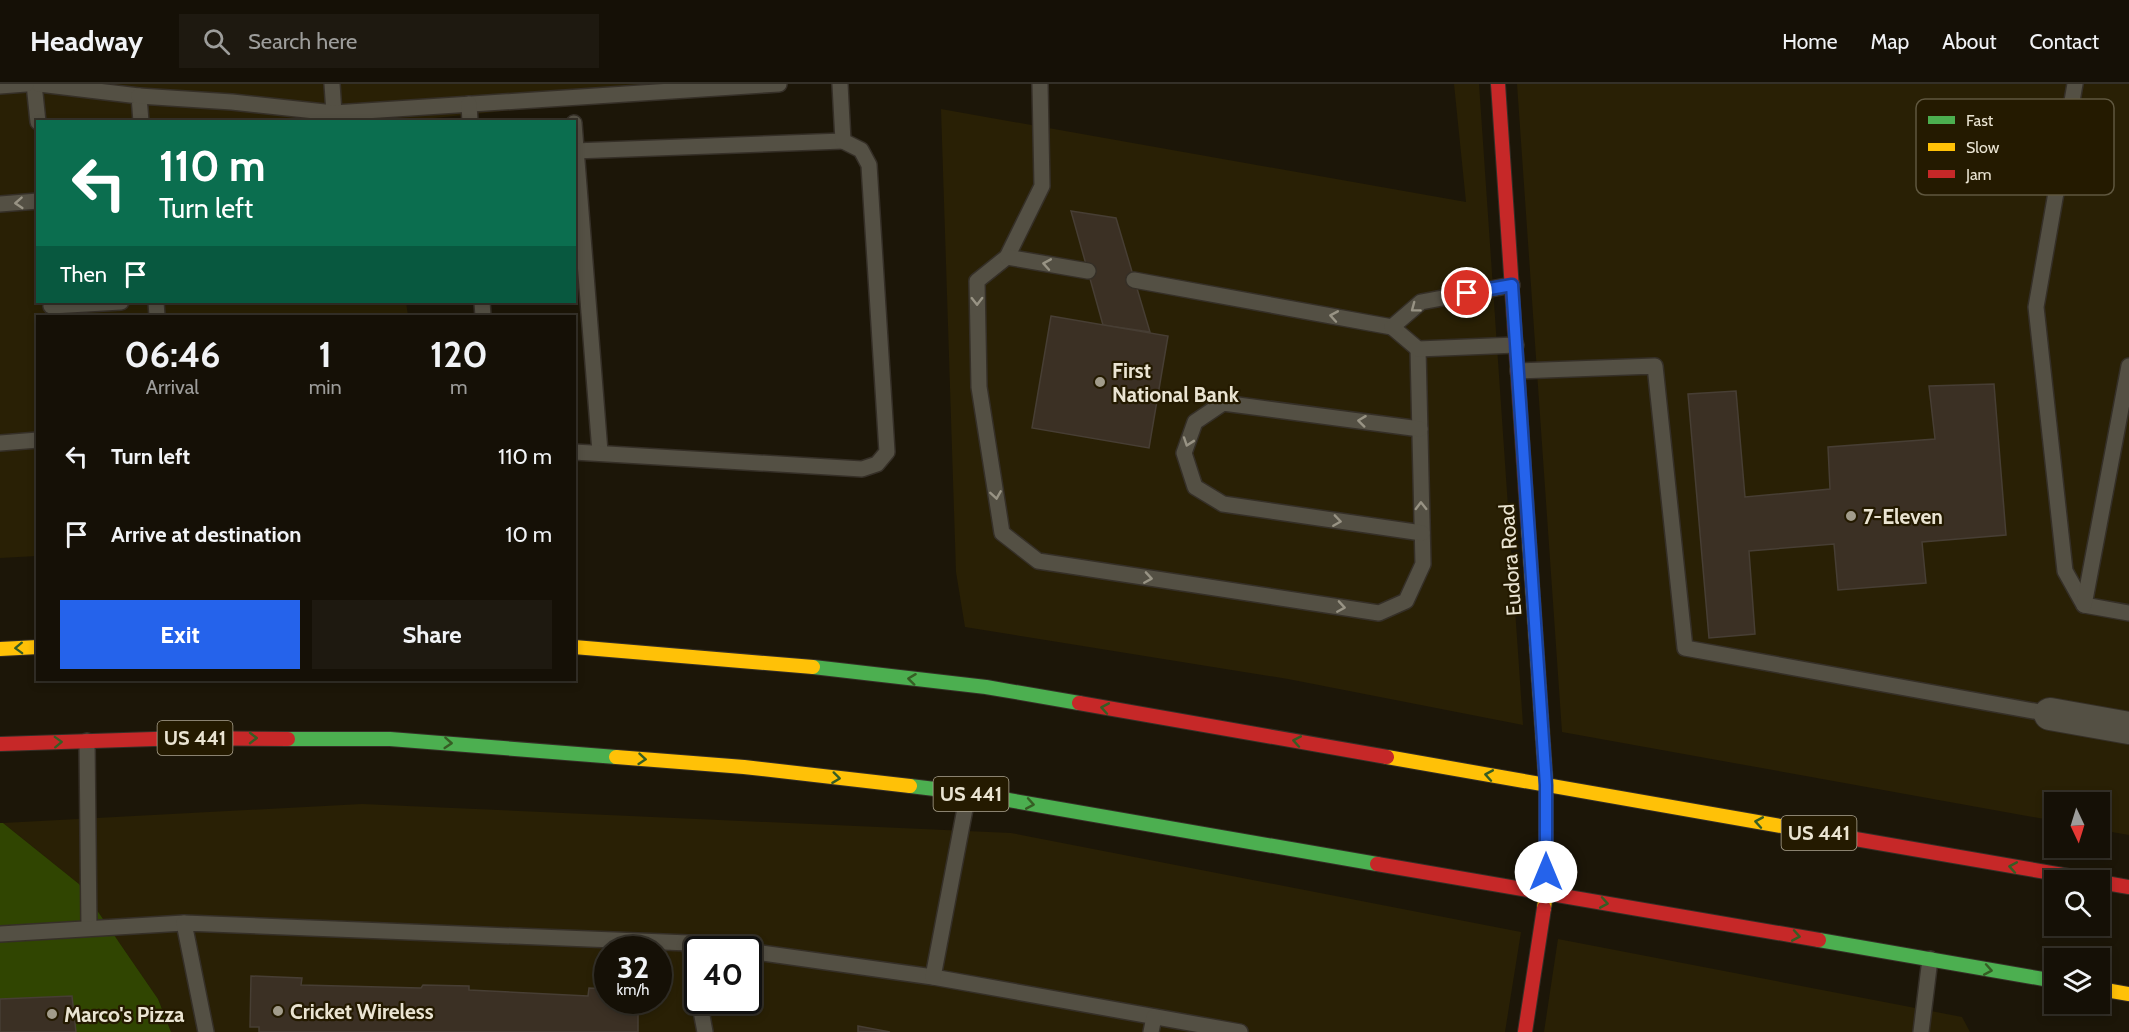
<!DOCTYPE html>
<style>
body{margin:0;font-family:Cabin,sans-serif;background:#1e1910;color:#f1f3f6;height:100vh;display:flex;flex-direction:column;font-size:22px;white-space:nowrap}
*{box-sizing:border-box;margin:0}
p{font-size:20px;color:#9d9d9b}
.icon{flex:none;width:33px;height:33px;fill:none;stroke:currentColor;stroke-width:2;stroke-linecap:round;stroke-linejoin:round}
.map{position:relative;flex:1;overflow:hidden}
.sheet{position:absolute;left:36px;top:231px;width:540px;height:366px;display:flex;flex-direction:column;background:#151006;border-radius:0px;box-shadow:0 3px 9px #0003,0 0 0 2px #343028}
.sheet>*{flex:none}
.top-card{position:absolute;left:36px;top:36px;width:540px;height:183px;border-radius:0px;box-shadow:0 3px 9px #0003,0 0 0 2px #343028;background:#0b6e4f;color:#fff;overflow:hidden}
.needle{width:39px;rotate:176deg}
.buttons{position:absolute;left:2044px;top:708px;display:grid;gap:12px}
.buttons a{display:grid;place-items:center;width:66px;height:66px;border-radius:0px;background:#151006;box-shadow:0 3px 9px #0003,0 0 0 2px #343028;font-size:30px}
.speed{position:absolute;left:594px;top:852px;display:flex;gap:12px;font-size:30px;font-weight:700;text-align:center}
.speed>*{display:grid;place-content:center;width:78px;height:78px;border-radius:50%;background:#151006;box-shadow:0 3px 9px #0003,0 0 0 2px #343028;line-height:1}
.speed small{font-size:15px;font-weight:400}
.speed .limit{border:3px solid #111;border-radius:9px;background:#fff;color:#111}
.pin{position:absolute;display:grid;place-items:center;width:51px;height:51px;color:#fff;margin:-26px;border:3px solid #fff;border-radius:50%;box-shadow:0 2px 6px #0007}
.me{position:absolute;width:66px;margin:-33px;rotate:0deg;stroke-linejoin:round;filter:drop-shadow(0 0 4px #0008)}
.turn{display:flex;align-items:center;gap:21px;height:126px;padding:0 24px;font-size:27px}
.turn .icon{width:78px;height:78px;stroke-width:2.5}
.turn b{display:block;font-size:42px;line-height:51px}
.then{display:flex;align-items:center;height:57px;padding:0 24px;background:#0003;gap:12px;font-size:22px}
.eta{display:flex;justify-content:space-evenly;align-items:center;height:102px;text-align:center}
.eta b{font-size:36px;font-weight:700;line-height:42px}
.cta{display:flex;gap:12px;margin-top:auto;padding:12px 24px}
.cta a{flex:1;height:69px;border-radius:0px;background:#2563eb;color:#fff;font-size:24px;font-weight:700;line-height:69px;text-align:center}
.cta a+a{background:#1e1910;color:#f1f3f6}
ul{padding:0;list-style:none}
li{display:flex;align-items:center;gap:18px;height:78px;padding:0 24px}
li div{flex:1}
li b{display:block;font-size:22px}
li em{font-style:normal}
header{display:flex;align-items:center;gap:36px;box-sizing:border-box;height:84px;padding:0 30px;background:#151006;border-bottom:2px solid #343028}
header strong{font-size:28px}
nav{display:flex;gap:33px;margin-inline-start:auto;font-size:21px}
.search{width:420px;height:54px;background:#1e1910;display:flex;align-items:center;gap:15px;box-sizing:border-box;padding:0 21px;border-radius:0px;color:#9d9d9b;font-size:22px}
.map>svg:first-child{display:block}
</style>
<header>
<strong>Headway</strong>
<div class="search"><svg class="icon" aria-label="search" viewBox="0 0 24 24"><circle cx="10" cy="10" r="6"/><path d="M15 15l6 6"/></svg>Search here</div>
<nav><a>Home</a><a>Map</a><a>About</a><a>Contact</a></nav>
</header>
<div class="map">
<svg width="2129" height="948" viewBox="0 0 2129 948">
<rect width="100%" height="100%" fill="#1c1608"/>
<g fill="#292005" fill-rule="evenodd">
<polygon points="0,0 778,0 403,37 38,38 38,218 406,218 408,232 38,232 37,472 0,474"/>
<polygon points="1454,0 1479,0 1523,641 1288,595 965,543 956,488 941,25 1466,118"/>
<polygon points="1517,0 2129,0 2129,751 2100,746 2100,718 2055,718 2055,737 1562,648"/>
<path d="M362 720 1011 749 1521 848 1505 948H171L158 915 79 800 3 739ZM608 866H658V916H608ZM698 866H748V916H698Z"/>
<polygon points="1558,855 1962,933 1970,948 1544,948"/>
</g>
<polygon fill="#304501" points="0,739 3,739 79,800 158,915 171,948 0,948"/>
<g fill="#3b3024" stroke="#473e34" stroke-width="1.5">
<polygon points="1071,127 1116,134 1150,248 1103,241"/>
<polygon points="1051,232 1168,252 1149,364 1032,344"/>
<polygon points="1994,300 2006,451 1922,458 1926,499 1838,506 1834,460 1749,467 1755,550 1709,554 1688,310 1736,307 1745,413 1830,405 1828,363 1935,355 1929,302"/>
<polygon points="251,892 302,894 301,901 421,904 423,901 469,902 469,906 588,912 589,904 608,905 608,916 638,916 638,948 259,948 259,943 250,943"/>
<polygon points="72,912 76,948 0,948 0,915"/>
<polygon points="858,942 890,948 858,948"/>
</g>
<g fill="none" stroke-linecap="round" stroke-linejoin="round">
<g stroke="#352f27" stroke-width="18">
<g id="lane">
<polyline points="34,0 38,38"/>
<polyline points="39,0 139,12 141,38"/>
<polyline points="332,0 334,29"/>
<polyline points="1040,0 1042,102 1007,173 977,197 979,303 1002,449 1038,477 1379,529 1406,517 1423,480 1418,265"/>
<polyline points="2075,0 2036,223 2065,487 2084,521 2129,529"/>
<polyline points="0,2 26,0"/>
<polyline points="139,12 232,18 334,29 779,0"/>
<polyline points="469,20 470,38"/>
<polyline points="574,39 600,368"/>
<polyline points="574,67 843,57"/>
<polyline points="0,120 38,117"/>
<polyline points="1007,173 1088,187"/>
<polyline points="1134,196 1392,243"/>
<polyline points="1512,201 1421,218 1392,243 1418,265 1516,261"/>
<polyline points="156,218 157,232"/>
<polyline points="482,218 483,232"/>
<polyline points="51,222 121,218"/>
<polyline points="1518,287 1655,282 1685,564 2050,630"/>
<polyline points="1420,345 1223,319 1195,338 1184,369 1195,403 1223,420 1422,449"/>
<polyline points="0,359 38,356"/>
<polyline points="574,368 862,385 877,380 887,368 869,81 861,66 843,57 840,0"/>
<polyline points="2084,521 2129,282"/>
<polyline points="87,657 89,844"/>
<polyline points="0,850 184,839"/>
<polyline points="689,859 698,906"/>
<polyline points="748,867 933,893 1240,948"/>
<polyline points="933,893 968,709"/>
<polyline points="699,916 705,948"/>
<polyline points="206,948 184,839 689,859 737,866"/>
<polyline points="1151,948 1154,933"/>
<polyline points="1921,948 1930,875"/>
</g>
</g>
<g stroke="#352f27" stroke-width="34">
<polyline id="street" points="2050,630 2129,644"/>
</g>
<g stroke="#352f27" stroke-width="16">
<g id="fast">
<polyline points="813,583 986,603 1079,619"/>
<polyline points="288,655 390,655 616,673"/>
<polyline points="910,702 968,709 1377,780"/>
<polyline points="1819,856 2055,897"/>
</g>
</g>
<g stroke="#352f27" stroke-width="16">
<g id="slow">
<polyline points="1528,440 1546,701 1546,809 1544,824"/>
<polyline points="574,563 813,583"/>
<polyline points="0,565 38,563"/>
<polyline points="616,673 744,683 910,702"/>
<polyline points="1387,673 1838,752"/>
<polyline points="2100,905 2129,910"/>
</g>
</g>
<g stroke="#352f27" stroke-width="16">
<g id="jam">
<polyline points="1498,0 1528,440"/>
<polyline points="1079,619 1387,673"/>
<polyline points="0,660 185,654 288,655"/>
<polyline points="1838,752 2092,796"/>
<polyline points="1377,780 1819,856"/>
<polyline points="2100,798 2129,803"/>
<polyline points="1525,948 1544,824"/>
</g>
</g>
<use href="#lane" stroke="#545044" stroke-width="15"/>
<use href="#street" stroke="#545044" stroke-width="32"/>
<use href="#fast" stroke="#4caf50" stroke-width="14"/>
<use href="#slow" stroke="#ffc107" stroke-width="14"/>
<use href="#jam" stroke="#c62828" stroke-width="14"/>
</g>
<defs><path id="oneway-chevron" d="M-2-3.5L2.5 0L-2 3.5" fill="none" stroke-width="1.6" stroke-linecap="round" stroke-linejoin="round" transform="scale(1.5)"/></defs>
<g stroke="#989384">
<use href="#oneway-chevron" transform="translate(19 119) rotate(176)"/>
<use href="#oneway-chevron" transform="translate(1047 180) rotate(-170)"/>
<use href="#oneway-chevron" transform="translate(977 217) rotate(89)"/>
<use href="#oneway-chevron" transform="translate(1415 224) rotate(143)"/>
<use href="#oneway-chevron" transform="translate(1334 232) rotate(-170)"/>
<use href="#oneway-chevron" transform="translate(1362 337) rotate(-173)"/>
<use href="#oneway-chevron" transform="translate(1188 358) rotate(109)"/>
<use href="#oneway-chevron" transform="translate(996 411) rotate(81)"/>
<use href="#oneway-chevron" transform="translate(1421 422) rotate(-91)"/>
<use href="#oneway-chevron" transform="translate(1337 437) rotate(8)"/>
<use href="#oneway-chevron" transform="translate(1148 494) rotate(9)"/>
<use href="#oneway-chevron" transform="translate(1341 523) rotate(9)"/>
</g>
<g stroke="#365d24">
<use href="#oneway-chevron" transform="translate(19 564) rotate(178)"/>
<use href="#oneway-chevron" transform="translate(912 595) rotate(-173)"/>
<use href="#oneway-chevron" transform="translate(1105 624) rotate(-170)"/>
<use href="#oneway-chevron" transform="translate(253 654)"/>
<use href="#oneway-chevron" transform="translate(1297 657) rotate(-170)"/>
<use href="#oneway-chevron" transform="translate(58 658) rotate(-2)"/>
<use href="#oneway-chevron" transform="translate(448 659) rotate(4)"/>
<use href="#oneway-chevron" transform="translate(642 675) rotate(5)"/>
<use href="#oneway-chevron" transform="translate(1489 691) rotate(-170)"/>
<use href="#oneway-chevron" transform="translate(836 694) rotate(7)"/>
<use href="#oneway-chevron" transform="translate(1030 720) rotate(10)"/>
<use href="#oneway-chevron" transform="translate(1759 738) rotate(-170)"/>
<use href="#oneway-chevron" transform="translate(2013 783) rotate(-170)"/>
<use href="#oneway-chevron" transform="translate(1604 819) rotate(10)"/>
<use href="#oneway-chevron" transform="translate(1796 852) rotate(10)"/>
<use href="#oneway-chevron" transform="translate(1988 886) rotate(10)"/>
</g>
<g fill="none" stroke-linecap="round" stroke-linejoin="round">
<g stroke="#184099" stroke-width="15">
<polyline id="route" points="1467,209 1512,201 1546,701 1546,788"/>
</g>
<use href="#route" stroke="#2563eb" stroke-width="10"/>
</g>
<g fill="#a29c8b" stroke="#241a00" stroke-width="2">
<circle cx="1100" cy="298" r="6"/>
<circle cx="1851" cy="432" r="6"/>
<circle cx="278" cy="927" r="6"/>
<circle cx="52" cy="930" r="6"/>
</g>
<g text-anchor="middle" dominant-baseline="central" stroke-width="4.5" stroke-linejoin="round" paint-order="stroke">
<g fill="#241a00" stroke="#afa793" stroke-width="1.5">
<rect x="157.5" y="637" width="75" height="34" rx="4.5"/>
<rect x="933.5" y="693" width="75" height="34" rx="4.5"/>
<rect x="1781.5" y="732" width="75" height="34" rx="4.5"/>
</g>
<g font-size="20" font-weight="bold" fill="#eae4d2">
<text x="195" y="654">US 441</text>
<text x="971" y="710">US 441</text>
<text x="1819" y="749">US 441</text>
</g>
<g font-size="21" font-weight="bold" fill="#eae4d2" stroke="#241a00" text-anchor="start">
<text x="1112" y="286">First<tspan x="1112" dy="24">National Bank</tspan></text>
<text x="1863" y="432">7-Eleven</text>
<text x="290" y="927">Cricket Wireless</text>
<text x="64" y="930">Marco's Pizza</text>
</g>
<g font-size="21" fill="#eae4d2" stroke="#241a00">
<text transform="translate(1510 476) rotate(-94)">Eudora Road</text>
</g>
</g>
<rect x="1916" y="15" width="198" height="96" rx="9" fill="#241a00" stroke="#5f573f" stroke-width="1.5"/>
<rect x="1928" y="32" width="27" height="8" fill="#4caf50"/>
<rect x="1928" y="59" width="27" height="8" fill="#ffc107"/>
<rect x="1928" y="86" width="27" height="8" fill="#c62828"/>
<g font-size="16" fill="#eae4d2">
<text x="1966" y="42">Fast</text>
<text x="1966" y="69">Slow</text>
<text x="1966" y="96">Jam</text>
</g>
</svg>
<div class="buttons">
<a><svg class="needle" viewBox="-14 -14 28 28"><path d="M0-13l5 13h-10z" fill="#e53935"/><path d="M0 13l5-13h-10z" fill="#9d9d9b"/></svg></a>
<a><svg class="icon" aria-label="search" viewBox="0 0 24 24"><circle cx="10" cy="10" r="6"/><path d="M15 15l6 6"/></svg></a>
<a><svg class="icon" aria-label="layers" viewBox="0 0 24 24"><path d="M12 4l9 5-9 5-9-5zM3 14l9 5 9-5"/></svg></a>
</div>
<div class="speed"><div>32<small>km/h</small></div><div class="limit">40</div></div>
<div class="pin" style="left:1467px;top:209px;background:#d93025"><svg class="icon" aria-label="arrive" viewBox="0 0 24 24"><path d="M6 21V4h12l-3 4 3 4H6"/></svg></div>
<svg class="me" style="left:1546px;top:788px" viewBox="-20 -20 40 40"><circle r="19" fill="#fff"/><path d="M0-13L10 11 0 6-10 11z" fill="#2563eb"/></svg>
<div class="top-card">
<div class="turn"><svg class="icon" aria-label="left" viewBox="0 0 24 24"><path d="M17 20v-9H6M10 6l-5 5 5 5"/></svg><div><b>110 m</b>Turn left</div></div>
<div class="then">Then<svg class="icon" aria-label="arrive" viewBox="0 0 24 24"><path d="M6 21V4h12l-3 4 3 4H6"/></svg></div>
</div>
<section class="sheet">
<div class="eta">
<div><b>06:46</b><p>Arrival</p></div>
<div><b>1</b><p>min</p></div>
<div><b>120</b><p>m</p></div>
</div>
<ul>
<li><svg class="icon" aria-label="left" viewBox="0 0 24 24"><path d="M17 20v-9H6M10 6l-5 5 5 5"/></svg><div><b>Turn left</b></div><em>110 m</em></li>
<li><svg class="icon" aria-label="arrive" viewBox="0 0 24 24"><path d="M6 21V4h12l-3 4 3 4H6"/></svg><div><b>Arrive at destination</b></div><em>10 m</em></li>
</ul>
<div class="cta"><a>Exit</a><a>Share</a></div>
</section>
</div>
